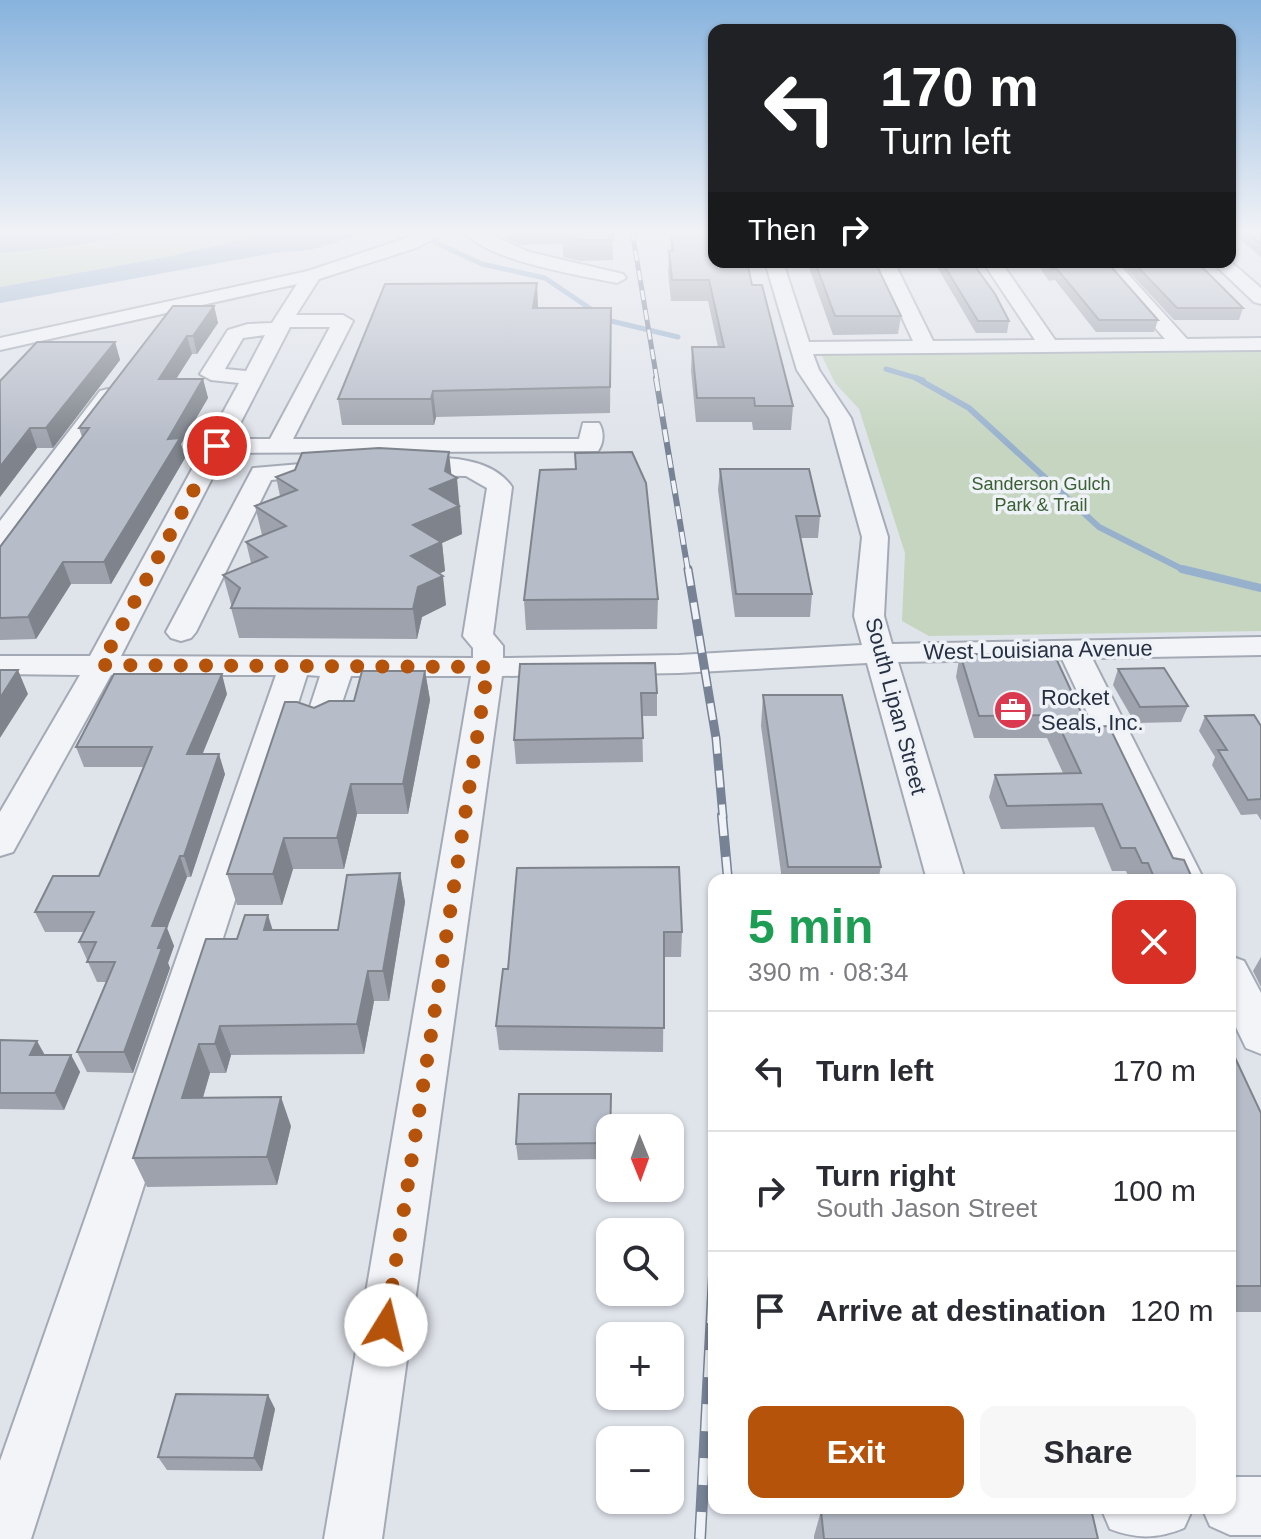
<!DOCTYPE html>
<meta charset="utf-8">
<style>
body{margin:0;font-family:Helvetica,sans-serif;background:#f7f7f7;color:#2b2b33;height:100vh;display:flex;flex-direction:column;font-size:30px;white-space:nowrap}
*{box-sizing:border-box;margin:0}
p{font-size:26px;color:#7c7c81}
.icon{flex:none;width:44px;height:44px;fill:none;stroke:currentColor;stroke-width:2;stroke-linecap:round;stroke-linejoin:round}
.map{position:relative;flex:1;overflow:hidden}
.drawer{position:absolute;left:708px;top:874px;width:528px;height:640px;display:flex;flex-direction:column;background:#fff;border-radius:16px;box-shadow:0 2px 6px #0004}
.drawer>*{flex:none}
.top-card{position:absolute;left:708px;top:24px;width:528px;height:244px;border-radius:16px;box-shadow:0 2px 6px #0004;background:#202124;color:#fff;overflow:hidden}
.needle{width:52px;rotate:179deg}
.tools{position:absolute;left:596px;top:1114px;display:grid;gap:16px}
.tools a{display:grid;place-items:center;width:88px;height:88px;border-radius:16px;background:#fff;box-shadow:0 2px 6px #0004;font-size:40px}
.pin{position:absolute;display:grid;place-items:center;width:68px;height:68px;color:#fff;margin:-34px;border:4px solid #fff;border-radius:50%;box-shadow:0 2px 8px #0007}
.me{position:absolute;width:88px;margin:-44px;rotate:9deg;stroke-linejoin:round;filter:drop-shadow(0 0 6px #0008)}
.turn{display:flex;align-items:center;gap:28px;height:168px;padding:0 40px;font-size:36px}
.turn .icon{width:104px;height:104px;stroke-width:2.5}
.turn b{display:block;font-size:56px;line-height:68px}
.then{display:flex;align-items:center;height:76px;padding:0 40px;background:#0003;gap:16px;font-size:30px}
.round{display:grid;place-items:center;flex:none;width:84px;height:84px;border-radius:16px;background:#f7f7f7}
.summary{display:flex;align-items:center;justify-content:space-between;height:136px;padding:0 40px}
h1{font-size:48px;font-weight:700;line-height:60px;color:#1e9e55}
.primary-button{display:flex;gap:16px;margin-top:auto;padding:16px 40px}
.primary-button a{flex:1;height:92px;border-radius:16px;background:#b45309;color:#fff;font-size:32px;font-weight:700;line-height:92px;text-align:center}
.primary-button a+a{background:#f7f7f7;color:#2b2b33}
ul{padding:0;list-style:none}
li{display:flex;align-items:center;gap:24px;height:120px;padding:0 40px;border-top:2px solid #e1e1e2}
li div{flex:1}
li b{display:block;font-size:30px}
li em{font-style:normal}
.map>svg:first-child{display:block}
</style>
<div class="map">
<svg width="1261" height="1539" viewBox="0 0 1261 1539">
<rect width="100%" height="100%" fill="#dfe3ea"/>
<g fill="#c5d5c0">
<polygon points="0,231 276,231 167,257 0,287"/>
<polygon points="1261,352 1261,631 929,636 902,621 905,553 859,409 835,383 822,356"/>
</g>
<g fill="#97b1cd">
<polygon points="0,231 154,231 66,247 0,253"/>
<polygon points="276,231 373,231 310,250 274,253 0,303 0,287 167,257"/>
</g>
<g fill="none" stroke-linecap="round" stroke-linejoin="round">
<g stroke="#97b1cd" stroke-width="5">
<polyline points="428,239 482,264 545,278 607,320 678,337"/>
<polyline points="886,369 923,380"/>
</g>
<polyline stroke="#97b1cd" stroke-width="6" points="916,378 969,408 1099,527 1186,571"/>
<polyline stroke="#97b1cd" stroke-width="8" points="1182,569 1261,588"/>
<g stroke="#a4aab5" stroke-width="4">
<g id="minor">
<path d="M427 231H449L416 248 319 279 296 315H343L353 321 293 439H579L583 423H599C604 431 604 443 598 451L225 453 121 656 473 658V648L463 636 487 488 466 476 404 475 395 473 392 468 395 463C431 454 490 454 512 487L493 634 503 646V658L679 655 862 645 854 616 862 537 829 418 797 370 765 262H783L809 342 913 341 876 262H894L933 341 1035 340 983 262H1001L1055 340 1165 339 1098 262H1117L1187 339 1261 338V350L813 354 819 370 851 418 888 537 884 616 892 644 1261 637V655L1092 658 1204 880H1166L1062 659 898 662 965 880H927L867 663 679 673 502 676 382 1539H324L471 676H351L332 732 320 735 308 732 304 725 320 676 307 675 31 1539H0V1461L276 675H111L13 852 0 856V812L80 675 0 674V656H90L239 383 211 380 200 374 228 330 248 324 272 323 297 284 0 350V338L308 271ZM290 327H330L270 439H232ZM265 335 246 371 225 369 243 338Z"/>
<path d="M463 231H483L529 252 623 274 626 278 617 283C578 275 488 261 463 231Z"/>
<polygon points="1230,261 1261,288 1261,304 1254,302 1212,262"/>
<polygon points="108,389 119,396 9,545 0,547 0,521 100,391"/>
<polygon points="336,461 345,463 348,468 345,473 271,480 196,632 191,638 181,641 171,638 166,632 253,468"/>
<polygon points="1230,956 1244,961 1261,993 1261,1054 1246,1048 1230,1015"/>
<polygon points="1230,1477 1261,1477 1261,1535 1230,1535 1210,1526 1202,1508 1230,1508"/>
<path d="M1101 1508H1193L1184 1528C1158 1539 1136 1539 1110 1529Z"/>
</g>
</g>
<use href="#minor" fill="#f2f4f8" fill-rule="evenodd"/>
<g stroke="#778295" stroke-width="5">
<polyline id="rail-far4" points="632,231 657,380"/>
</g>
<g stroke="#778295" stroke-width="6">
<polyline id="rail-far3" points="656,378 688,571"/>
</g>
<g stroke="#778295" stroke-width="9">
<polyline id="rail-far2" points="688,569 716,738 723,817"/>
</g>
<g stroke="#778295" stroke-width="10">
<polyline id="rail-far1" points="722,815 728,880"/>
</g>
<g stroke="#778295" stroke-width="12">
<polyline id="rail" points="700,1539 714,1275"/>
</g>
<use href="#rail-far4" stroke="#eff2f7" stroke-width="3" stroke-dasharray="10" stroke-linecap="butt"/>
<use href="#rail-far3" stroke="#eff2f7" stroke-width="4" stroke-dasharray="13" stroke-linecap="butt"/>
<use href="#rail-far2" stroke="#eff2f7" stroke-width="6" stroke-dasharray="17" stroke-linecap="butt"/>
<use href="#rail-far1" stroke="#eff2f7" stroke-width="7" stroke-dasharray="21" stroke-linecap="butt"/>
<use href="#rail" stroke="#eff2f7" stroke-width="9" stroke-dasharray="27" stroke-linecap="butt"/>
</g>
<g fill="#9da2ac">
<polygon points="507,231 612,231 613,260 580,261 563,257 563,244 520,245 507,239"/>
<polygon points="670,231 714,231 752,285 793,406 791,430 753,430 752,422 696,422 691,371 692,347 718,347 708,301 671,301 668,272 669,251 671,251"/>
<polygon points="1230,231 1261,231 1261,257"/>
<polygon points="807,262 875,262 901,316 898,334 833,335"/>
<polygon points="934,262 972,262 1009,321 1007,333 976,333"/>
<polygon points="1036,262 1107,262 1158,320 1154,332 1096,332 1055,280 1049,281"/>
<polygon points="1120,262 1197,262 1243,308 1239,320 1174,320"/>
<polygon points="214,306 218,323 197,354 192,354 176,379 203,379 208,398 181,444 185,458 111,584 71,584 36,639 0,640 0,547 82,437 79,428"/>
<polygon points="538,308 611,308 610,413 436,417 434,425 342,425 338,399"/>
<polygon points="115,342 120,360 53,448 37,448 0,497 0,381"/>
<polygon points="720,469 820,516 818,538 800,538 812,594 810,617 735,617 718,490"/>
<polygon points="451,475 460,506 462,534 442,543 445,571 439,574 446,605 422,617 417,639 239,638 231,608 232,606 231,604 223,575 251,563 246,542 262,535 255,506 280,496 276,477"/>
<polygon points="658,599 657,629 526,630 524,600"/>
<polygon points="960,654 1088,727 1173,858 1193,880 1130,880 1126,871 1112,871 1094,827 1001,829 989,797 995,775 1063,773 1047,738 974,738 956,677"/>
<polygon points="520,664 657,693 657,716 642,716 643,762 516,764 514,740"/>
<polygon points="1118,669 1188,706 1181,722 1135,723 1113,685"/>
<polygon points="425,671 430,700 408,814 357,814 344,869 293,869 282,905 237,905 227,874 314,708 354,701"/>
<polygon points="227,694 202,754 225,774 191,877 187,877 167,928 174,946 168,963 170,968 133,1073 87,1072 77,1052 107,982 97,982 79,942 84,932 45,932 35,912 99,876 143,767 84,767 76,747"/>
<polygon points="763,695 881,867 878,880 782,880 761,726"/>
<polygon points="1205,716 1261,726 1261,820 1257,814 1241,815 1212,765 1215,757 1199,731"/>
<polygon points="517,868 682,932 681,957 664,957 663,1052 499,1050 496,1026 508,969"/>
<polygon points="400,873 405,902 389,1001 374,1001 364,1054 231,1055 226,1073 210,1073 203,1098 291,1126 277,1185 147,1187 133,1158 237,939 338,930"/>
<polygon points="1261,957 1261,987 1253,971"/>
<polygon points="0,1040 44,1055 71,1055 80,1072 64,1110 0,1109"/>
<polygon points="1230,1047 1261,1113 1261,1312 1230,1312"/>
<polygon points="610,1128 610,1159 518,1160 516,1144"/>
<polygon points="268,1395 275,1409 262,1471 167,1470 158,1457"/>
<polygon points="821,1511 1098,1539 814,1539 814,1536"/>
</g>
<g fill="#7f848c">
<polygon points="537,283 538,306 535,332 533,308"/>
<polygon points="214,306 218,323 197,354 193,336"/>
<polygon points="187,336 192,354 164,398 159,379"/>
<polygon points="115,342 120,360 53,448 46,428"/>
<polygon points="203,379 208,398 181,444 185,458 111,584 104,562 168,439"/>
<polygon points="433,391 436,417 434,425 431,399"/>
<polygon points="30,428 37,448 0,497 0,467"/>
<polygon points="449,452 452,480 457,478 462,534 442,543 445,571 415,585 411,556 413,525 430,489 445,471"/>
<polygon points="63,562 71,584 36,639 28,617"/>
<polygon points="443,576 446,605 422,617 417,639 413,609 418,587"/>
<polygon points="18,670 28,694 0,738 0,698"/>
<polygon points="425,671 430,700 408,814 403,784"/>
<polygon points="222,674 227,694 194,775 187,754"/>
<polygon points="219,754 225,774 191,877 184,856"/>
<polygon points="351,784 357,814 344,869 337,838"/>
<polygon points="284,838 293,869 282,905 273,874"/>
<polygon points="180,856 187,877 167,928 174,946 168,963 170,968 133,1073 124,1052 152,926"/>
<polygon points="400,873 405,902 389,1001 383,971"/>
<polygon points="268,915 277,944 264,930"/>
<polygon points="368,971 374,1001 364,1054 357,1024"/>
<polygon points="220,1026 231,1055 226,1073 215,1044"/>
<polygon points="37,1041 46,1057 30,1055"/>
<polygon points="199,1044 210,1073 194,1127 182,1098"/>
<polygon points="71,1055 80,1072 64,1110 55,1093"/>
<polygon points="281,1097 291,1126 277,1185 267,1157"/>
<polygon points="268,1395 275,1409 262,1471 254,1458"/>
</g>
<g fill="#b6bcc8" stroke="#7f848c" stroke-width="2">
<polygon points="563,231 612,231 613,240 580,240 563,236"/>
<polygon points="671,231 714,231 714,262 747,262 752,285 762,285 793,406 755,406 754,398 697,398 692,347 724,347 709,280 672,280 669,251 673,251"/>
<polygon points="1245,231 1261,231 1261,244"/>
<polygon points="815,262 875,262 901,316 835,316"/>
<polygon points="942,262 972,262 995,294 1009,321 978,321"/>
<polygon points="1045,262 1107,262 1158,320 1099,320 1057,269 1051,269"/>
<polygon points="1133,262 1197,262 1243,308 1177,308"/>
<polygon points="537,283 533,308 611,308 610,387 433,391 431,399 338,399 385,284"/>
<polygon points="173,306 214,306 193,336 187,336 159,379 203,379 168,439 180,438 104,562 63,562 28,617 0,618 0,547 89,428 79,428"/>
<polygon points="37,342 115,342 46,428 30,428 0,467 0,381"/>
<polygon points="379,448 449,452 445,471 457,478 430,489 459,506 413,525 441,542 411,556 443,576 418,587 413,609 231,608 240,588 223,575 267,557 246,542 286,526 255,506 297,490 276,477 295,470 302,453"/>
<polygon points="632,452 646,483 658,599 524,600 540,470 576,469 575,453"/>
<polygon points="720,469 809,469 820,516 796,516 812,594 736,594"/>
<polygon points="960,654 1054,654 1088,727 1109,726 1173,858 1184,860 1193,880 1155,880 1148,863 1142,863 1135,848 1121,848 1102,804 1007,806 995,775 1081,773 1054,715 979,716"/>
<polygon points="655,663 657,693 641,693 643,738 514,740 520,664"/>
<polygon points="1164,668 1188,706 1140,707 1118,669"/>
<polygon points="0,670 18,670 0,698"/>
<polygon points="362,671 425,671 403,784 351,784 337,838 284,838 273,874 227,874 285,702 297,702 314,708 329,701 354,701"/>
<polygon points="114,674 222,674 187,754 219,754 184,856 180,856 152,926 167,926 158,948 162,948 124,1052 77,1052 115,962 87,962 96,942 79,942 94,912 35,912 53,876 99,876 152,747 76,747"/>
<polygon points="763,695 842,695 881,867 788,867"/>
<polygon points="1254,715 1261,726 1261,799 1248,800 1218,750 1227,750 1205,716"/>
<polygon points="679,867 682,932 664,932 664,1028 496,1026 503,969 508,969 517,868"/>
<polygon points="400,873 383,971 368,971 357,1024 220,1026 215,1044 199,1044 182,1098 281,1097 267,1157 133,1158 206,939 237,939 245,915 268,915 264,930 338,930 347,875"/>
<polygon points="0,1040 37,1041 30,1055 71,1055 55,1093 0,1093"/>
<polygon points="1230,1047 1261,1113 1261,1286 1230,1286"/>
<polygon points="519,1094 611,1094 610,1143 516,1144"/>
<polygon points="176,1394 268,1395 254,1458 158,1457"/>
<polygon points="821,1511 1092,1513 1098,1539 824,1539"/>
</g>
<linearGradient id="sky" x2="0" y2="1"><stop stop-color="#87b3dd"/><stop offset="0.52" stop-color="#f1f2f6"/><stop offset="1" stop-color="#f1f2f6" stop-opacity="0"/></linearGradient>
<rect width="1261" height="446" fill="url(#sky)"/>
<g fill="none" stroke-linecap="round" stroke-linejoin="round">
<polyline stroke="#b45309" stroke-width="14" stroke-dasharray="0 25.2" points="217,446 101,665 488,667 386,1325"/>
</g>
<defs>
<g id="office-disc" transform="scale(2)"><circle r="9.5" fill="#da394f" stroke="#eff2f7"/><path d="M-6-3h4V-5.5h4V-3h4V5H-6ZM-1-4.5V-3h2v-1.5ZM-6 0V1H6V0Z" fill="#fff"/></g>
</defs>
<g fill-rule="evenodd">
<use href="#office-disc" x="1013" y="710"/>
</g>
<g text-anchor="middle" dominant-baseline="central" stroke-width="7" stroke-linejoin="round" paint-order="stroke">
<g font-size="18" fill="#3a6033" stroke="#eff2f7">
<text x="1041" y="484">Sanderson Gulch<tspan x="1041" dy="21">Park &amp; Trail</tspan></text>
</g>
<g font-size="22" fill="#273043" stroke="#eff2f7">
<text transform="translate(1038 650) rotate(-1)">West Louisiana Avenue</text>
<text transform="translate(896 706) rotate(75)">South Lipan Street</text>
</g>
<g font-size="22" fill="#273043" stroke="#eff2f7" text-anchor="start">
<text x="1041" y="697">Rocket<tspan x="1041" dy="25">Seals, Inc.</tspan></text>
</g>
</g>
</svg>
<div class="tools">
<a><svg class="needle" viewBox="-14 -14 28 28"><path d="M0-13l5 13h-10z" fill="#e53935"/><path d="M0 13l5-13h-10z" fill="#7c7c81"/></svg></a>
<a><svg class="icon" aria-label="search" viewBox="0 0 24 24"><circle cx="10" cy="10" r="6"/><path d="M15 15l6 6"/></svg></a>
<a>+</a>
<a>−</a>
</div>
<div class="pin" style="left:217px;top:446px;background:#d93025"><svg class="icon" aria-label="arrive" viewBox="0 0 24 24"><path d="M6 21V4h12l-3 4 3 4H6"/></svg></div>
<svg class="me" style="left:386px;top:1325px" viewBox="-20 -20 40 40"><circle r="19" fill="#fff"/><path d="M0-13L10 11 0 6-10 11z" fill="#b45309"/></svg>
<div class="top-card">
<div class="turn"><svg class="icon" aria-label="left" viewBox="0 0 24 24"><path d="M17 20v-9H6M10 6l-5 5 5 5"/></svg><div><b>170 m</b>Turn left</div></div>
<div class="then">Then<svg class="icon" aria-label="right" viewBox="0 0 24 24"><path d="M7 20v-9h11M14 6l5 5-5 5"/></svg></div>
</div>
<section class="drawer">
<div class="summary"><div><h1>5 min</h1><p>390 m · 08:34</p></div><a class="round" style="background:#d93025;color:#fff"><svg class="icon" aria-label="close" viewBox="0 0 24 24"><path d="M6 6l12 12M18 6L6 18"/></svg></a></div>
<ul>
<li><svg class="icon" aria-label="left" viewBox="0 0 24 24"><path d="M17 20v-9H6M10 6l-5 5 5 5"/></svg><div><b>Turn left</b></div><em>170 m</em></li>
<li><svg class="icon" aria-label="right" viewBox="0 0 24 24"><path d="M7 20v-9h11M14 6l5 5-5 5"/></svg><div><b>Turn right</b><p>South Jason Street</p></div><em>100 m</em></li>
<li><svg class="icon" aria-label="arrive" viewBox="0 0 24 24"><path d="M6 21V4h12l-3 4 3 4H6"/></svg><div><b>Arrive at destination</b></div><em>120 m</em></li>
</ul>
<div class="primary-button"><a>Exit</a><a>Share</a></div>
</section>
</div>
